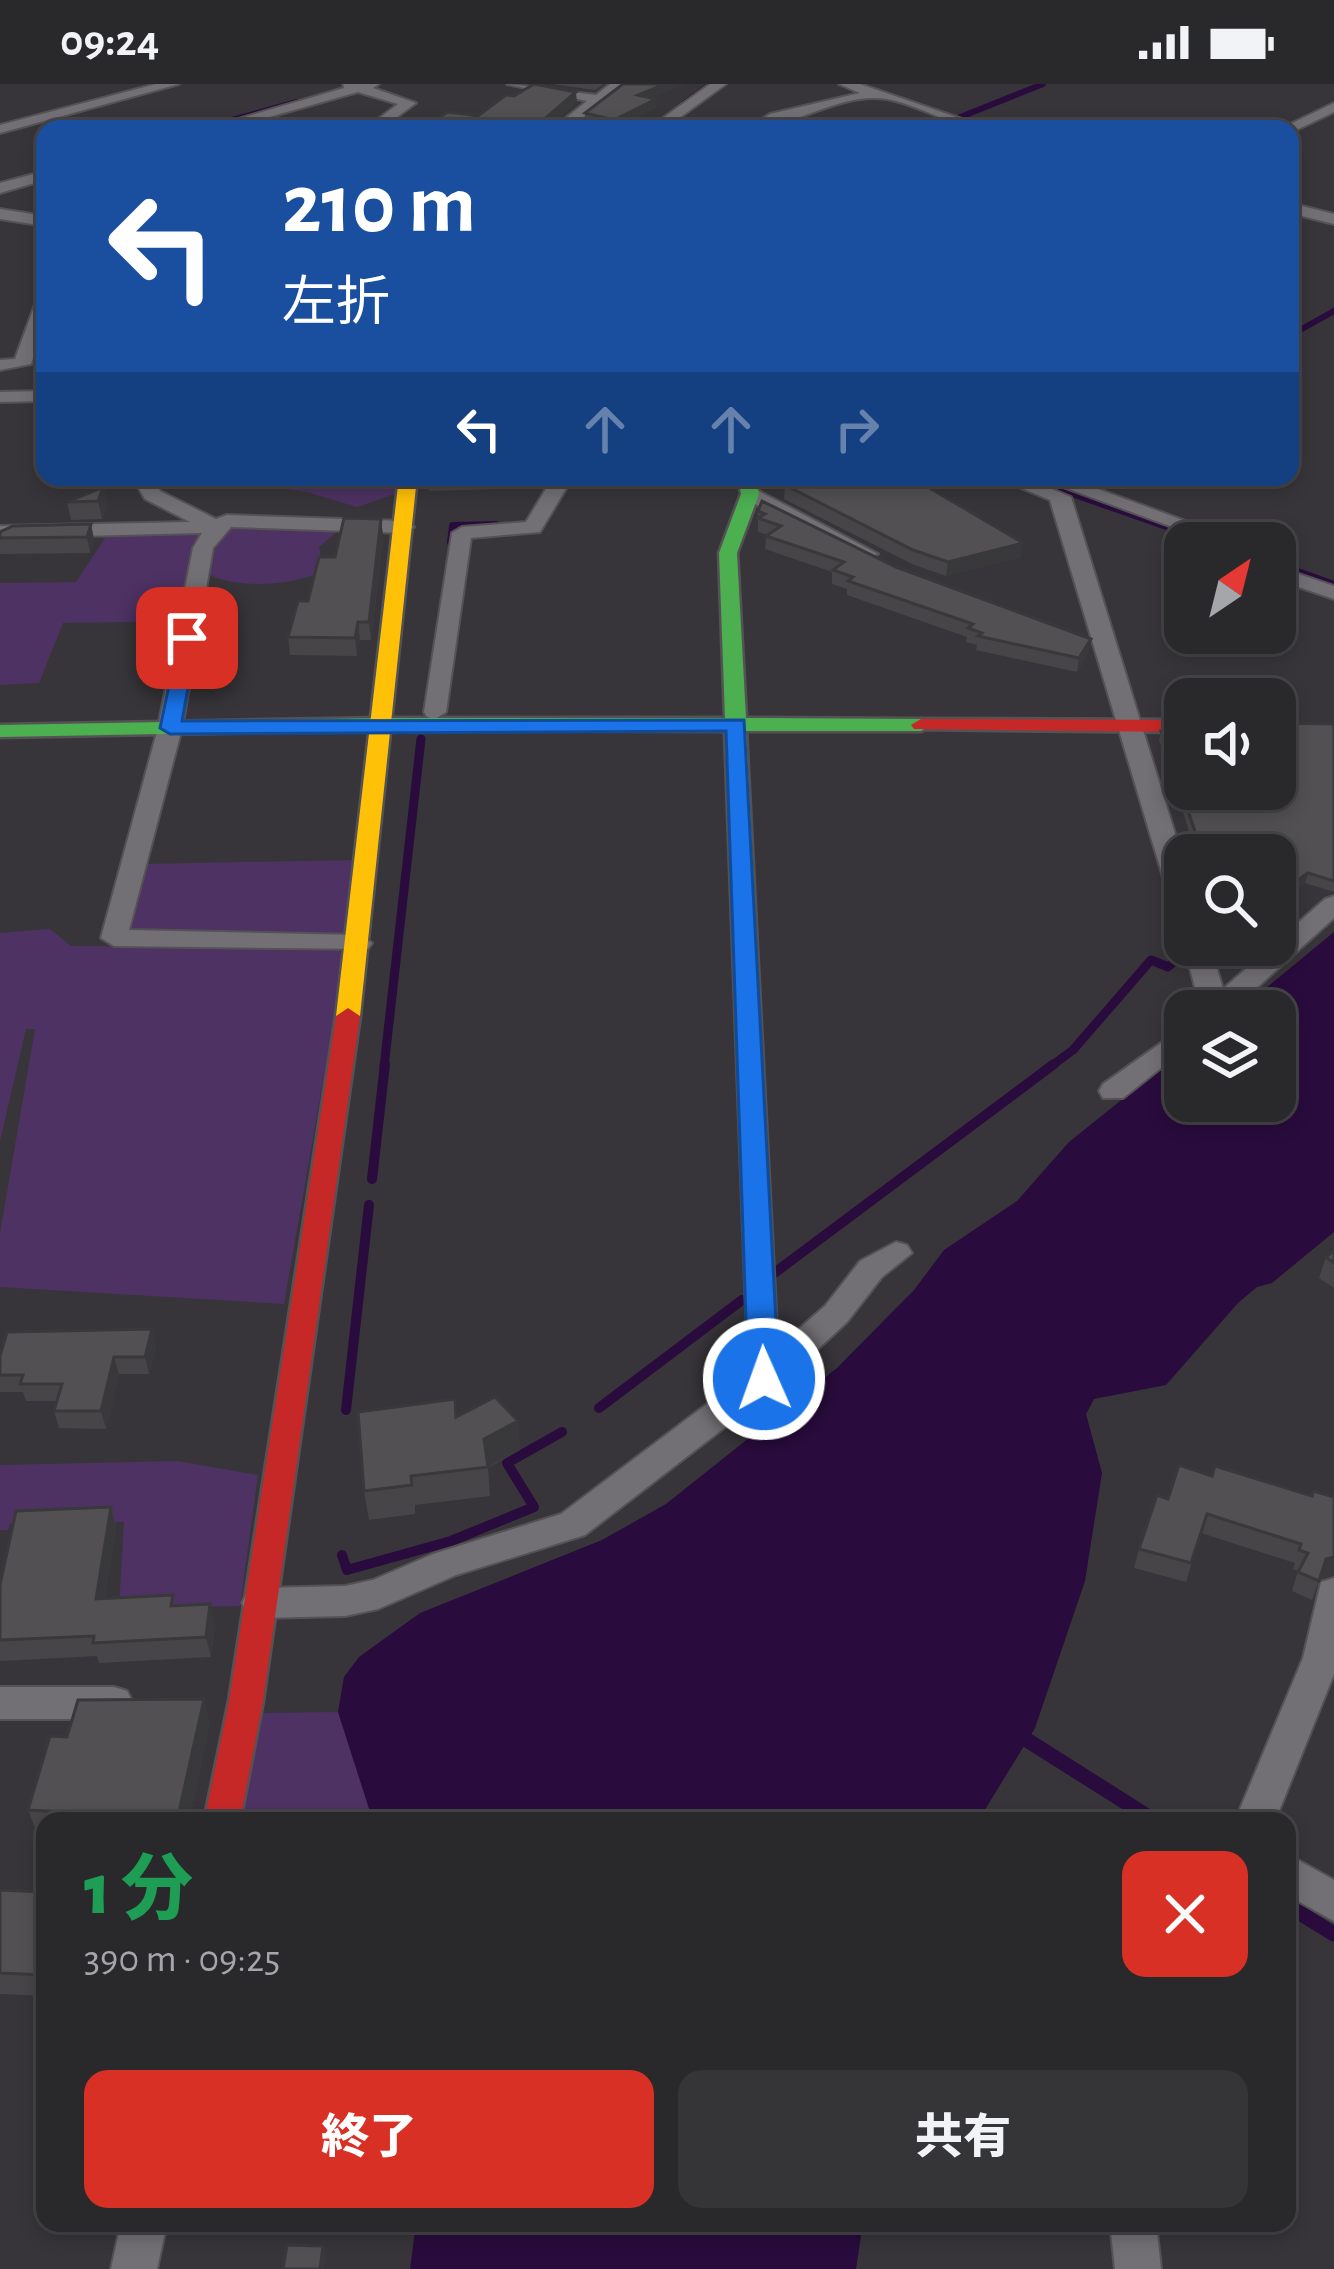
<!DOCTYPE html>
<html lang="ja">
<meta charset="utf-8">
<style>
body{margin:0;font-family:"Alegreya Sans","Noto Sans JP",sans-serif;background:#353437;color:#f1f3f6;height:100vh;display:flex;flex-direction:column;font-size:45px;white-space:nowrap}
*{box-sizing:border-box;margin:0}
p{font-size:39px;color:#a5a6a9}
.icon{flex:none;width:66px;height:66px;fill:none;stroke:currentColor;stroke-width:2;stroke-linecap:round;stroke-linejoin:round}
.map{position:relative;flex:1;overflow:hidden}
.drawer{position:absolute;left:36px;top:1728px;width:1260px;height:420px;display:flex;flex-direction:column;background:#29282b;border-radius:24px;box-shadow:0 6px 18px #0003,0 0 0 3px #454447}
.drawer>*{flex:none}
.top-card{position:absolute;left:36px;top:36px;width:1263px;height:366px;border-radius:24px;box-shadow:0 6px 18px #0003,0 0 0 3px #454447;background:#1a4fa0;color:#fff;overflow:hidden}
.needle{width:78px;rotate:35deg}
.controls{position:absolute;left:1164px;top:438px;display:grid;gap:24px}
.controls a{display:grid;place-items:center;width:132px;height:132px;border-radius:24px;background:#29282b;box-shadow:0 6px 18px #0003,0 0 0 3px #454447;font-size:60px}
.pin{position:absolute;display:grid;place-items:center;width:102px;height:102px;color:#fff;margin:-51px;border-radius:24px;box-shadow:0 6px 18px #0006}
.me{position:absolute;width:132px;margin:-66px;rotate:358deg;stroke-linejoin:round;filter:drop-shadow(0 0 9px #0008)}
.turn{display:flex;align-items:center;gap:42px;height:252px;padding:0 48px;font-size:54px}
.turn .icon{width:156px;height:156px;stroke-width:2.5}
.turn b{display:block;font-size:84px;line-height:102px}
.lanes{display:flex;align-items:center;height:114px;padding:0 48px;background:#0003;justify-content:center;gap:60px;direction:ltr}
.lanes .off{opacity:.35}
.round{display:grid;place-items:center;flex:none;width:126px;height:126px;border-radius:24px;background:#353437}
.overview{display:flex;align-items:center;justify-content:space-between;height:204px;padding:0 48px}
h1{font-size:72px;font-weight:800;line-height:90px;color:#1e9e55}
.primary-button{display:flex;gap:24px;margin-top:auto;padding:24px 48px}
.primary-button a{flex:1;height:138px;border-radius:24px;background:#d93025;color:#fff;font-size:48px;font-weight:800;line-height:138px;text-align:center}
.primary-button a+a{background:#353437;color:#f1f3f6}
.status{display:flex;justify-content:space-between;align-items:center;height:84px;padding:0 60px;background:#29282b;direction:ltr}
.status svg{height:33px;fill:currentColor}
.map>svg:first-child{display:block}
</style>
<div class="status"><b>09:24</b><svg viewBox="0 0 49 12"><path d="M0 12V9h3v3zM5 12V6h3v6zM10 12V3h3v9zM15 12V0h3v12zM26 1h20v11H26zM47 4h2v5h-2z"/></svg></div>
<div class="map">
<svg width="1334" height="2185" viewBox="0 0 1334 2185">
<rect width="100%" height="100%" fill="#373539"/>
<g fill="#4d3263">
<polygon points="200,393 395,393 395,410 357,423 307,408"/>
<path d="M230 439 344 442 319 463 321 473 331 483C299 502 237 507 203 488L208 463Z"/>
<polygon points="207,446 184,537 63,539 39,599 0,601 0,499 76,498 109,448"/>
<polygon points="355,776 345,849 331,853 135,851 123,843 141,780"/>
<polygon points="50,845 71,862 333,863 345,871 284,1220 0,1203 0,1149 35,945 26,945 0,1057 0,849"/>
<polygon points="177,1377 258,1391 240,1522 119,1524 124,1438 10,1440 8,1446 0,1446 0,1381"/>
<polygon points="338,1628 373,1737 242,1737 259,1629"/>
</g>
<g fill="#290b3d">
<polygon points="1334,848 1334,1148 1272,1199 1257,1203 1238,1219 1166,1301 1094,1315 1086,1330 1102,1389 1085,1497 1035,1644 978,1737 373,1737 338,1628 344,1593 359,1573 420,1529 602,1456 666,1420 837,1284 914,1206 944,1166 1017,1117 1069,1058 1185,965 1185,1017 1275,1017 1275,927 1238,927"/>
<polygon points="416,2139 863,2139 856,2185 410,2185"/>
</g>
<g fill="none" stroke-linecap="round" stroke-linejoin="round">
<g stroke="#290b3d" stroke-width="6">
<polyline points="685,19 711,0"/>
<polyline points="958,34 1043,0"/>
<polyline points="200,45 297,18"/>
<polyline points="931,45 947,39"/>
<polyline points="1291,251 1334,227"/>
</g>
<g stroke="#290b3d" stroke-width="8">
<polyline points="1290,252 1296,248"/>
<polyline points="1038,397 1215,459"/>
<polyline points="451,458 453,442 496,441"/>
<polyline points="1275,480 1334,501"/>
</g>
<g stroke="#290b3d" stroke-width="9">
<polyline points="384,983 421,655"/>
<polyline points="1050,983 1073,966 1151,876 1168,883 1186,867"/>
</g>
<g stroke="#290b3d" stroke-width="10">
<polyline points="372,1095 385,980"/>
<polyline points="773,1190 1054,980"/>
<polyline points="599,1324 742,1216"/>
<polyline points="346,1326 369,1121"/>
<polyline points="342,1471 347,1486 451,1457 534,1423 507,1379 562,1348"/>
</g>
<g stroke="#290b3d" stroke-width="15">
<polyline points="1016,1649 1155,1737"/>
<polyline points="1287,1821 1334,1850"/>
</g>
<g stroke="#545255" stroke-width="4">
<g id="street">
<polygon points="156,0 179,0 0,49 0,41"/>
<polygon points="343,0 379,0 373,4 416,19 381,45 365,45 398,20 358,8 227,45 204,45 344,4"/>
<polygon points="507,0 596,11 610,0 626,0 568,45 552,45 587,17"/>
<polygon points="710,0 726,0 664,45 648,45"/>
<path d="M839 0H860L991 45C949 45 911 14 874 14 831 14 788 45 747 45L770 30 860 9Z"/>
<polygon points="1334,19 1334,28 1292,48 1280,45"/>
<polygon points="45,87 45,96 0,109 0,99"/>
<polygon points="1290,119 1334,130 1334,140 1290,129"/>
<polygon points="0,125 45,132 45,142 0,135"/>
<polygon points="45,210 45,239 31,280 0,286 0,276 15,275 37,215"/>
<polygon points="45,307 45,317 0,318 0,308"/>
<polygon points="142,393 162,393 157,401 160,407 216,435 227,431 404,437 414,443 404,449 231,443 213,464 182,644 129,846 359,851 372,859 368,865 114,862 101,854 158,644 193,464 202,449 0,454 0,442 190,438 145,415 137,401"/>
<polygon points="553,393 573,393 540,448 471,454 446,628 435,635 427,633 424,628 452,449 462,443 526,438"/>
<polygon points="995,393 1023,393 1071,413 1185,782 1185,831 1172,823 1050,416"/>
<polygon points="1036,393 1065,393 1246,459 1216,459"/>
<polygon points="743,406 757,406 878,470 861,474 743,414"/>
<polygon points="1275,482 1334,502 1334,515 1275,495"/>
<polygon points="1334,812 1334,834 1231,927 1201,927 1184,861 1185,859 1210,861 1223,905 1325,815"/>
<polygon points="1185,942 1185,965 1123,1014 1103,1014 1099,1007 1103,1000"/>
<polygon points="896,1158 907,1161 912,1169 882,1193 847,1238 776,1304 585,1451 456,1491 378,1525 345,1532 260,1534 247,1530 242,1519 247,1508 260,1504 345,1502 373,1496 433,1470 561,1430 752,1286 825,1222 860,1177"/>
<polygon points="1334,1494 1334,1590 1275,1737 1235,1737 1303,1574 1321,1498"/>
<polygon points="0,1603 114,1603 127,1607 133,1619 127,1631 114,1635 0,1635"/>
<polygon points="1287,1770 1334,1796 1334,1837 1287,1811"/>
<polygon points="121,2139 167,2139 157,2185 111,2185"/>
<polygon points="1110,2139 1156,2139 1161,2185 1115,2185"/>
</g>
</g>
<g stroke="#545255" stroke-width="5">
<polygon id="fast" points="738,393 756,393 759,410 737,469 746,634 921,635 931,641 921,647 746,647 779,1295 775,1303 753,1303 749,1295 725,647 384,646 0,653 0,641 384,634 725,634 719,469 741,410"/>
</g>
<g stroke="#545255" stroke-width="5">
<polygon id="slow" points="399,393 417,393 360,932 348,940 336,932"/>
</g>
<g stroke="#545255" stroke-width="5">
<g id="jam">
<polygon points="921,635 1185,636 1185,648 914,645 911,641"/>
<polygon points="348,924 360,932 263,1617 240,1737 204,1737 229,1617 336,932"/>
</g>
</g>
<use href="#street" fill="#727074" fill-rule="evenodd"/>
<use href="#fast" fill="#4caf50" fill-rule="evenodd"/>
<use href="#slow" fill="#ffc107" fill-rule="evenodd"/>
<use href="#jam" fill="#c62828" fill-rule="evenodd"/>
</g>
<g fill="#474547">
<polygon points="552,0 604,0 595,6"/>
<polygon points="623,0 684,0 651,14 656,23 614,44 585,38 585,29"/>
<polygon points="428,393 546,393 541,404 429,407"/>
<polygon points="785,401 1021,473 946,492 912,480 784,415"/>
<polygon points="103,403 107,421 102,435 71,436 67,418"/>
<polygon points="758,427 896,483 1089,568 1077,588 976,566 977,561 966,558 967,553 847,511 847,505 832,500 832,488 765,465 766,452 768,451 758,448"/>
<polygon points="381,435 383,453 371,556 360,556 357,572 290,571 288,553 335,473"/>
<polygon points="91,440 94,456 90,469 0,470 0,448"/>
<polygon points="1334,640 1334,808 1305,799 1284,815 1275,819 1275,771 1197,771 1159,656 1161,647"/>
<polygon points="1334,1167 1334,1204 1319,1194 1326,1173"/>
<polygon points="156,1262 149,1290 119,1290 106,1345 59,1344 54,1327 57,1317 26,1317 23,1308 0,1308 0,1272"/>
<polygon points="456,1333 518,1337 520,1366 488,1384 490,1412 415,1421 415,1430 369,1436 364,1407"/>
<polygon points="1212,1392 1312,1412 1334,1413 1334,1491 1320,1494 1312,1516 1292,1507 1298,1487 1293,1485 1295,1479 1201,1449 1186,1498 1134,1484 1139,1465 1168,1415"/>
<polygon points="111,1423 116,1443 105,1514 176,1521 215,1540 211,1573 99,1579 97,1572 0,1577 0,1501"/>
<polygon points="210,1638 189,1737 45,1737 45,1749 37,1749 28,1726 67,1653"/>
<polygon points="0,1806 45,1808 45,1912 0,1910"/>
</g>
<g fill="#39383a">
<polygon points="665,0 684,0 638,20 638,11"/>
<polygon points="576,8 577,19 547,45 533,45"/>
<polygon points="656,15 656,23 614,44 614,36"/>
<polygon points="103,403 107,421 102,435 98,417"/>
<polygon points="381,435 383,453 371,556 369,538"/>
<polygon points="91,440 94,456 90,469 87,453"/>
<polygon points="1023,459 1021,473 946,492 948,478"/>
<polygon points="358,538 360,556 357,572 355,554"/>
<polygon points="1091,555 1089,568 1077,588 1079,574"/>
<polygon points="1308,789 1305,799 1284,815 1275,819 1275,809"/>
<polygon points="152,1245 156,1262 149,1290 145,1273"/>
<polygon points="114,1273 119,1290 106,1345 101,1327"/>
<polygon points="518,1337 520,1366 486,1384 484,1355"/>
<polygon points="111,1423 116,1443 102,1535 96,1515"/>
<polygon points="1334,1473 1334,1491 1320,1494 1326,1475"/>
<polygon points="210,1520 215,1540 211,1573 206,1553"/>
<polygon points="204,1615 210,1638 189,1737 177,1737"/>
<polygon points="323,2162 326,2171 324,2185 320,2185"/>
</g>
<g fill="#525053" stroke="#39383a" stroke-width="3">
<polygon points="534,0 576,8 533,45 469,45 470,40 468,45 424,45 447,28 474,31 471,37 506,11 514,12"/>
<polygon points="623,0 665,0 638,11 656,15 614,36 585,29"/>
<polygon points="770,39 797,45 747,45 751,42"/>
<polygon points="796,393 814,393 821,397 833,393 867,393 870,395 911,393 1023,459 948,478 913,466 785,401"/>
<polygon points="103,403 98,417 67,418"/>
<polygon points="762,417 896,483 1091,555 1079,574 978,552 982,549 968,544 973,540 848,497 853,493 833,486 844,478 766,452 781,442 758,434 765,430 758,427"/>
<polygon points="344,434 381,435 369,538 358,538 355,554 288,553 298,517 308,517 319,473 335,473"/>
<polygon points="91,440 87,453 0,454 0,448 13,442"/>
<polygon points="1275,639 1334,640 1334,797 1308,789 1287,804 1275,809 1275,771 1203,771 1161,647 1185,647 1185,705 1275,705"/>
<polygon points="1334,1167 1334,1179 1326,1173"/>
<polygon points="152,1245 145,1273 114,1273 101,1327 54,1327 62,1300 20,1300 23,1291 0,1291 0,1272 7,1248"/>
<polygon points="495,1313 518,1337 484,1355 488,1383 411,1392 412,1401 364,1407 358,1328 455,1315 456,1333"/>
<polygon points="1179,1381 1212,1392 1215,1382 1312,1412 1313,1407 1334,1413 1334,1473 1326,1475 1319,1497 1298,1488 1308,1469 1299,1466 1301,1460 1207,1430 1191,1479 1139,1465 1157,1411 1168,1415"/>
<polygon points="111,1423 96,1515 173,1511 171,1522 210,1520 206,1553 93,1559 94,1552 0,1556 0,1501 16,1427"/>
<polygon points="204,1615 177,1737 80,1737 82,1729 28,1726 50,1652 67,1653 78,1616"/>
<polygon points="0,1806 45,1808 45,1891 0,1889"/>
<polygon points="287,2161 323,2162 320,2185 283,2185"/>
</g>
<polygon fill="#1a73e8" stroke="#114b97" stroke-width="3" points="180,550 197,554 182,637 744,636 779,1295 774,1303 753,1303 748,1295 726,647 170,650 160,644"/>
</svg>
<div class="controls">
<a><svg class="needle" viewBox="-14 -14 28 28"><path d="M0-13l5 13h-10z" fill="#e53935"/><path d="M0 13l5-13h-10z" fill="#a5a6a9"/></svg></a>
<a><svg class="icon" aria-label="sound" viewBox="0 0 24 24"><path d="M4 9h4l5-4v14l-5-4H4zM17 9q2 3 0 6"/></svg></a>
<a><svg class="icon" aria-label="search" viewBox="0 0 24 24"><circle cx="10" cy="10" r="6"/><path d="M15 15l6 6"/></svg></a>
<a><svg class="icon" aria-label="layers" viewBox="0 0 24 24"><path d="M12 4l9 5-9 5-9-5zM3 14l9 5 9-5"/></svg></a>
</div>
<div class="pin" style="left:187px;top:554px;background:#d93025"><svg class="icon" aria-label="arrive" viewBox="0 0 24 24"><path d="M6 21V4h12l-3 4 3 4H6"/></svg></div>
<svg class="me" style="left:764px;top:1295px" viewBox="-20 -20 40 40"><circle r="17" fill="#1a73e8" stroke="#fff" stroke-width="3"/><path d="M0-11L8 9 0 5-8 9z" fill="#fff"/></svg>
<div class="top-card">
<div class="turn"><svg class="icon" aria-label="left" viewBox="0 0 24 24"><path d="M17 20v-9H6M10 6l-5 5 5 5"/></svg><div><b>210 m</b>左折</div></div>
<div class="lanes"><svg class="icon" aria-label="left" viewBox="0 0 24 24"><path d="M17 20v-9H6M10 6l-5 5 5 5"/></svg><svg class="icon off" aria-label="ahead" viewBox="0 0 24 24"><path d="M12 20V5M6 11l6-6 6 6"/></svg><svg class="icon off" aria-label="ahead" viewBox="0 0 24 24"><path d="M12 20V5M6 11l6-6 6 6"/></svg><svg class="icon off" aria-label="right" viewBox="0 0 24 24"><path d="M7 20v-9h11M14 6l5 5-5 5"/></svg></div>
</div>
<section class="drawer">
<div class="overview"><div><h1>1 分</h1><p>390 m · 09:25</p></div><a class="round" style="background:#d93025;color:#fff"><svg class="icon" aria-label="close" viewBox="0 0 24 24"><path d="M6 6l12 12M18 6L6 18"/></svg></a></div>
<div class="primary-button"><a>終了</a><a>共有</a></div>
</section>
</div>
